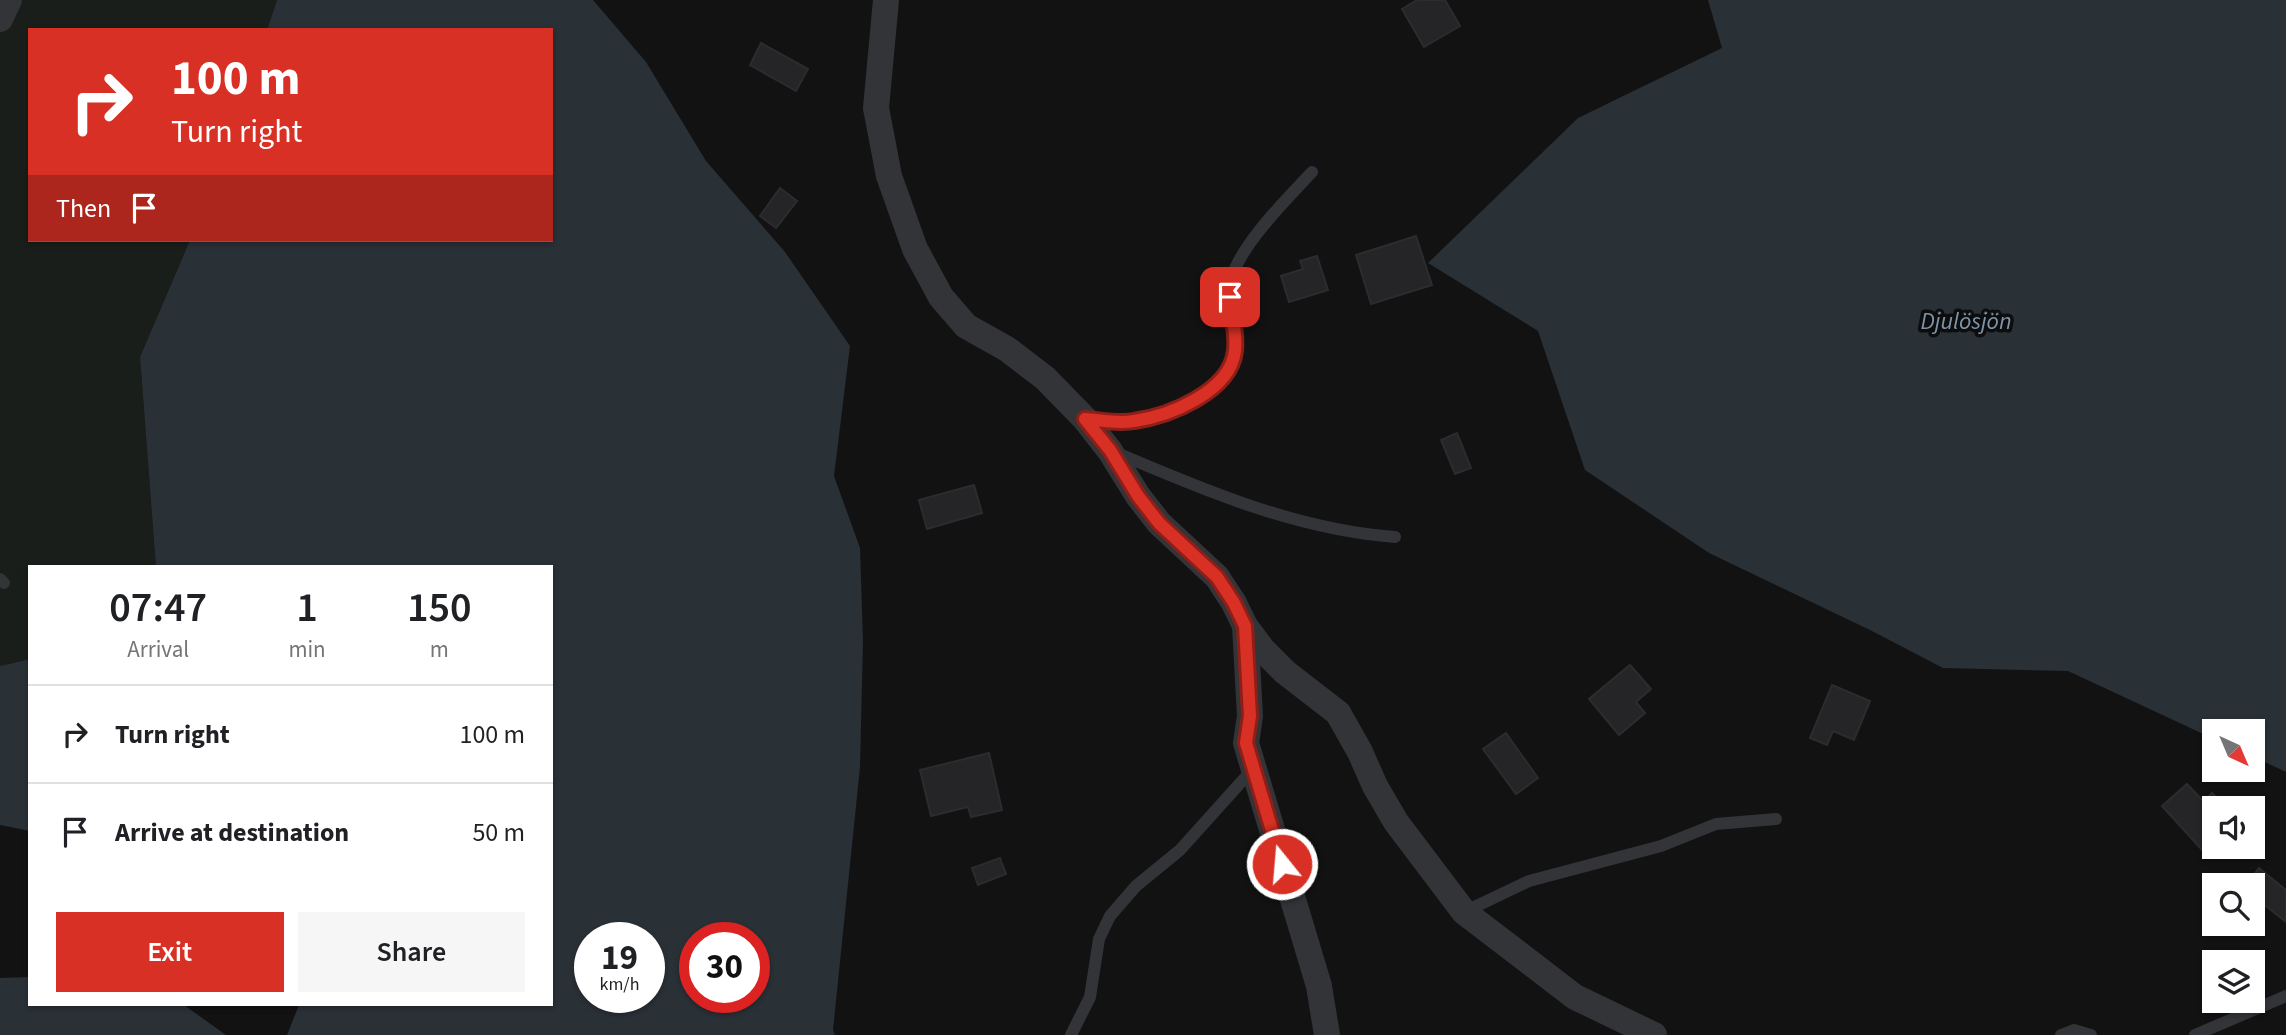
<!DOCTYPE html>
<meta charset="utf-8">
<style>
body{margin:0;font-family:"Source Sans 3",sans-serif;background:#f6f6f6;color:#202124;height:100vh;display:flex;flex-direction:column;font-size:26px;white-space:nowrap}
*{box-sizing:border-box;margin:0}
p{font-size:23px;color:#757577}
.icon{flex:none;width:38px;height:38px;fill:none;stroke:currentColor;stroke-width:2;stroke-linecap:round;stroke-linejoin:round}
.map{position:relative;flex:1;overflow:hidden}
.details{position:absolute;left:28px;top:565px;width:525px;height:441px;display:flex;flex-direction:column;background:#fff;border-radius:0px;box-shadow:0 2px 5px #0004}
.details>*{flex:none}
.banner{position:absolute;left:28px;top:28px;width:525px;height:214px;border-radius:0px;box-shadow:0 2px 5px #0004;background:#d93025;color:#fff;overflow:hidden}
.needle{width:46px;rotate:136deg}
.buttons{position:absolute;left:2202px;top:719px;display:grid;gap:14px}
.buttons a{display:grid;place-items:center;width:63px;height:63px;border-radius:0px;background:#fff;box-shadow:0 2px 5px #0004;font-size:35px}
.speed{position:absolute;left:574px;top:922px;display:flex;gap:14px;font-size:35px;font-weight:700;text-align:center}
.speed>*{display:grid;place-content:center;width:91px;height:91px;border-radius:50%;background:#fff;box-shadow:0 2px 5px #0004;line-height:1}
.speed small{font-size:18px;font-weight:400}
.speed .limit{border:10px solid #d22;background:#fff;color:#111}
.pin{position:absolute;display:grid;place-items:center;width:60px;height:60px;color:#fff;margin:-30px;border-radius:14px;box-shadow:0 4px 10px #0006}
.me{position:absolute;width:77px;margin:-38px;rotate:343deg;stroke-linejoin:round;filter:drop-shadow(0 0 5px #0008)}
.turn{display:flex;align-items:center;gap:24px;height:147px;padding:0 28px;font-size:32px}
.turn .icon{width:91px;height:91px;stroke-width:2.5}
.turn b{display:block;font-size:49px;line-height:60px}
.then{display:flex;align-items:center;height:66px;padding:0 28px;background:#0003;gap:14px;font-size:26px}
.eta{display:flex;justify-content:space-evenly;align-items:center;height:119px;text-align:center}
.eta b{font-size:42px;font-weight:600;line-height:49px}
.primary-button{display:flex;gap:14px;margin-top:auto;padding:14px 28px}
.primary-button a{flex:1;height:80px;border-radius:0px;background:#d93025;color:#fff;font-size:28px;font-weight:600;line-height:80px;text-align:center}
.primary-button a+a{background:#f6f6f6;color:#202124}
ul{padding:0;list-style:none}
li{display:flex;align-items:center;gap:21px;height:98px;padding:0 28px;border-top:2px solid #e0e0e0}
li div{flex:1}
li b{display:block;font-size:26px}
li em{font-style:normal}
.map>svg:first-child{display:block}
</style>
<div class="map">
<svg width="2286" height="1035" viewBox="0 0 2286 1035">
<rect width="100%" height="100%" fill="#121213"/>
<polygon fill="#191e1a" points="0,0 277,0 267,30 30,30 30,240 190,240 140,357 156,567 30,567 30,659 0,666"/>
<g fill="#293036" fill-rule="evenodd">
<path d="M277 0H593L646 62 706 161 785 252 850 346 834 476 860 548 863 641 860 767 833 1030 835 1035H287L299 1005 551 1004V567H156L140 357 190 240H551V30H267ZM590 938H649V998H590ZM695 938H754V998H695Z"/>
<polygon points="1708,0 2286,0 2286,772 2252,756 2252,732 2214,732 2214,739 2068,671 1943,668 1872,631 1709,553 1585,470 1538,331 1428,263 1578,118 1722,48"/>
<polygon points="30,659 30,831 0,825 0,666"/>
<polygon points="30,977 30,1004 184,1005 226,1035 0,1035 0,978"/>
</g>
<g fill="#252527" stroke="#2c2c2f" stroke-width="2">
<polygon points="1417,0 1445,0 1460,26 1424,47 1402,9"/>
<polygon points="761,43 808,69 796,91 750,65"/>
<polygon points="780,188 797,201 776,228 760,216"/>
<polygon points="1416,236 1432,285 1371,304 1356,255"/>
<polygon points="1317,256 1328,290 1289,302 1281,276 1303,269 1300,261"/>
<polygon points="1457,433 1471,468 1455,474 1441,440"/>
<polygon points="974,485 982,513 927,529 919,500"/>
<polygon points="1630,665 1651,689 1636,702 1645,713 1619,735 1589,699"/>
<polygon points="1832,685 1870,701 1854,740 1833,731 1827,745 1810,738"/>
<polygon points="1506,733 1538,778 1516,794 1483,749"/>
<polygon points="989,753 1002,810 971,817 968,807 931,816 920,770"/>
<polygon points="2187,784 2203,801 2212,793 2227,808 2214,808 2214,842 2204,852 2162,806"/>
<polygon points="1000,858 1006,874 978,885 972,868"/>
<polygon points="2259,868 2286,890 2286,922 2252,895 2252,886 2245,886"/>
</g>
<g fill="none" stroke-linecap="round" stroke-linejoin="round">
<g stroke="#333438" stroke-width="12">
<path d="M1089 419C1102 420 1117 423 1131 422 1166 419 1230 391 1235 351 1237 327 1224 300 1232 277 1242 243 1288 198 1312 172"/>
<path d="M1117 453C1206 491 1298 530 1395 537"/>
<polyline points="0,579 4,583"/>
<polyline points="1464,912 1529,881 1661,846 1716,824 1776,819"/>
<polyline points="1071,1035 1090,997 1099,939 1110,916 1136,886 1180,850 1252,770"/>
<polyline points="2061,1035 2074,1030 2091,1035"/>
<polyline points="2195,1035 2286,996"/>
</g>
<g stroke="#333438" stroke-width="26">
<polyline points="886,0 876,108 889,176 915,249 941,297 966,326 1007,349 1045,378 1085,419 1110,451 1138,496 1159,523 1217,577 1234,603 1245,626 1250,716 1246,743 1319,986 1327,1035"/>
<polyline points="0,19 9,0"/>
<polyline points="1245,626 1263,650 1285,672 1338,713 1360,752 1375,786 1396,822 1464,912 1575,997 1654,1035"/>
</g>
</g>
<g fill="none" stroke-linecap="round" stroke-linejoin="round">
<g stroke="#8d1f18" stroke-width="18">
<path id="route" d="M1230 297C1232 314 1237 334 1235 351 1230 392 1169 416 1134 421 1118 424 1100 420 1085 419L1110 450 1138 496 1159 523 1217 577 1234 603 1245 626 1250 716 1246 743 1282 864"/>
</g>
<use href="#route" stroke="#d93025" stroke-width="12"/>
</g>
<g text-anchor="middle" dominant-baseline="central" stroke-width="7" stroke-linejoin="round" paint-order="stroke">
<g font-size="24" font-style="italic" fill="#7d94ac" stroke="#0d0d0e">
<text x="1966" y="321">Djulösjön</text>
</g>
</g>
</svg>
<div class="buttons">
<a><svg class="needle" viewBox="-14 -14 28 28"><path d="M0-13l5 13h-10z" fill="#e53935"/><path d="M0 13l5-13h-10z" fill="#757577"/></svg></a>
<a><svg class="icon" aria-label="sound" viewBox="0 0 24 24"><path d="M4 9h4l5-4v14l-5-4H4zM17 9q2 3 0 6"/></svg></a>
<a><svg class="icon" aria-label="search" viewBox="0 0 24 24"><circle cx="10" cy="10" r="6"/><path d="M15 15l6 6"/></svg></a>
<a><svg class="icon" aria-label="layers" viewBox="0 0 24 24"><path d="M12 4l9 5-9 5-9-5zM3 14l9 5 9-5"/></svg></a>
</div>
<div class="speed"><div>19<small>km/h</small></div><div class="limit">30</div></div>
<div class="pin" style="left:1230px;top:297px;background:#d93025"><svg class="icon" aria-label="arrive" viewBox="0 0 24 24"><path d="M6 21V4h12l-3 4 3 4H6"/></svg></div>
<svg class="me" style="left:1282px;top:864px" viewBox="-20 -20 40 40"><circle r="17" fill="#d93025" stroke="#fff" stroke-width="3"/><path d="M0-11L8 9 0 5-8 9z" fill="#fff"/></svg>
<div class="banner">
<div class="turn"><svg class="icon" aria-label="right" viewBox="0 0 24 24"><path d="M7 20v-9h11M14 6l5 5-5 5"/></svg><div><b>100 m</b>Turn right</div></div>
<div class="then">Then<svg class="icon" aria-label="arrive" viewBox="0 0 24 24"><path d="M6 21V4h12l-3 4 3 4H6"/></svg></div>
</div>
<section class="details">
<div class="eta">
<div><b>07:47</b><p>Arrival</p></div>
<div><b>1</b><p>min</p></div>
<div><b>150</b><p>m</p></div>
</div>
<ul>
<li><svg class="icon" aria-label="right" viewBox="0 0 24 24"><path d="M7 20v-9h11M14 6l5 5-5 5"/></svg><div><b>Turn right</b></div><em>100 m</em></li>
<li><svg class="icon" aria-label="arrive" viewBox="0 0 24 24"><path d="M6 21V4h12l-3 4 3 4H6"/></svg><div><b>Arrive at destination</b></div><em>50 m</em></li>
</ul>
<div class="primary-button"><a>Exit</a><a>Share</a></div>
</section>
</div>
